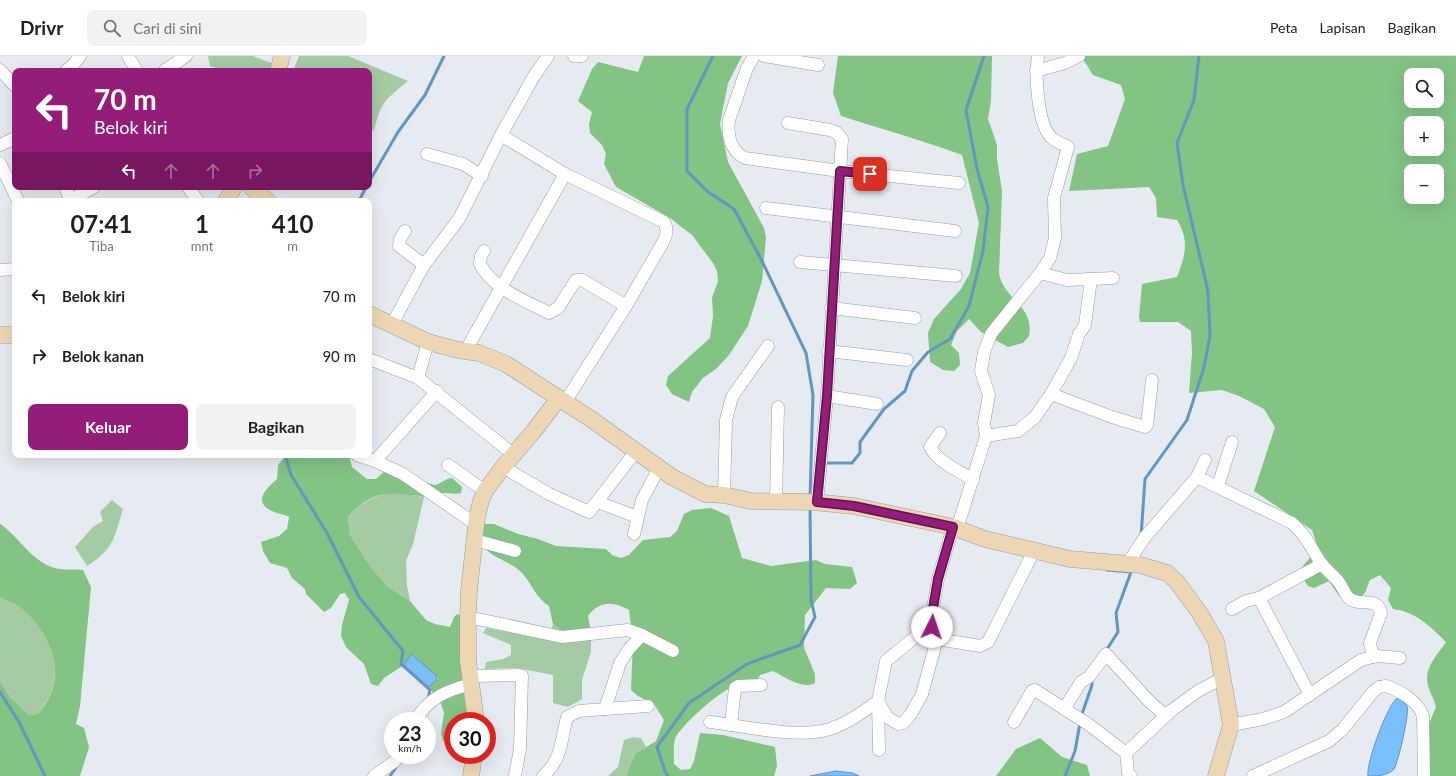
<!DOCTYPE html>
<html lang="id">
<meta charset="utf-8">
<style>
body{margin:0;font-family:Lato,sans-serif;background:#f2f2f2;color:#202124;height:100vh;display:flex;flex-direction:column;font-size:15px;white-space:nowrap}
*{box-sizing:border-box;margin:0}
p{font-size:13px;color:#757577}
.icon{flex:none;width:22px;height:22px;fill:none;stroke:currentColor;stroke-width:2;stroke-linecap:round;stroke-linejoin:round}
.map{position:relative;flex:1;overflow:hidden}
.details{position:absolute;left:12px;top:142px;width:360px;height:260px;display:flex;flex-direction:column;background:#fff;border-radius:8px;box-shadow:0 4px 16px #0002}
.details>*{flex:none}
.hud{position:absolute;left:12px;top:12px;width:360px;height:122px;border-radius:8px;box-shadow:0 4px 16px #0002;background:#941d79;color:#fff;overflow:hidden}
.controls{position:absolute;left:1404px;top:12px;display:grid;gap:8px}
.controls a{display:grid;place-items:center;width:40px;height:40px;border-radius:8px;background:#fff;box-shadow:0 4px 16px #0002;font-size:20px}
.speed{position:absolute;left:384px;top:656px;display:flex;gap:8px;font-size:20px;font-weight:700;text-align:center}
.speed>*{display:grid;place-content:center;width:52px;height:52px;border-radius:50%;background:#fff;box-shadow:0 4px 16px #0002;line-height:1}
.speed small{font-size:10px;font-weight:400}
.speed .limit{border:6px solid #d22;background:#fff;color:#111}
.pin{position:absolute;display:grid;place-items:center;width:34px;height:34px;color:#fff;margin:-17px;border-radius:8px;box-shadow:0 2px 6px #0006}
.me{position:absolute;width:44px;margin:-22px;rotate:4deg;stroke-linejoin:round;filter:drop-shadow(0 0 3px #0008)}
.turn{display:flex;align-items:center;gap:14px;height:84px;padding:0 16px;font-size:18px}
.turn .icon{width:52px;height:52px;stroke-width:2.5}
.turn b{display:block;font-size:28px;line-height:34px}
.lanes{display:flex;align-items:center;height:38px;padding:0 16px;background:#0003;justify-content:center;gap:20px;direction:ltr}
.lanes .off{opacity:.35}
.eta{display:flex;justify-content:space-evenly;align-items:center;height:68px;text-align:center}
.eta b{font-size:24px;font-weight:700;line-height:28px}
.action{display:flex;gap:8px;margin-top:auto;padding:8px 16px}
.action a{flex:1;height:46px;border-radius:8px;background:#941d79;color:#fff;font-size:16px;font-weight:700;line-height:46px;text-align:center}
.action a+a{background:#f2f2f2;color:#202124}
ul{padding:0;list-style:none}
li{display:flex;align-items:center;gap:12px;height:60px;padding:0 16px}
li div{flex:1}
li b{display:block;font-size:15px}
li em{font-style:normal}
header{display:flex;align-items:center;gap:24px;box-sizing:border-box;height:56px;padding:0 20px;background:#fff;border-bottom:1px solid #e0e0e0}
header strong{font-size:19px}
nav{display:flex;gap:22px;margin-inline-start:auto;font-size:14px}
.search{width:280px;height:36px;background:#f2f2f2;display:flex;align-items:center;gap:10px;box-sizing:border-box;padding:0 14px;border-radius:8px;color:#757577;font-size:15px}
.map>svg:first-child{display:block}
</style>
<header>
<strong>Drivr</strong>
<div class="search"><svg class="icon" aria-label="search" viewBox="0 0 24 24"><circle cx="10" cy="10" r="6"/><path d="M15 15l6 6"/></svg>Cari di sini</div>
<nav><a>Peta</a><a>Lapisan</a><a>Bagikan</a></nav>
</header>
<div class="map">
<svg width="1456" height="720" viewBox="0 0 1456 720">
<rect width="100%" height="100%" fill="#e6ebf1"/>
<g fill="#a5cba4">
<polygon points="208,0 253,0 292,15 227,15 210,10"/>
<path d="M299 0H348L408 25C385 44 380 47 374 76L369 69V15H293Z"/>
<path d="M393 436 424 441 413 488 406 505 407 530 410 545 388 531 370 510 350 479 348 461C361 446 374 440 393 436Z"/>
<path d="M112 444 123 453C114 482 114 493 87 510L75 491 93 471 103 465 100 456Z"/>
<path d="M0 541C7 545 15 547 22 553 54 581 69 622 38 658L29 659 10 641 0 625Z"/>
<polygon points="553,568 565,577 591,578 591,596 582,624 582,643 568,651 553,647 553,619 517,612 485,613 486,606 503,603 511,599 511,589 483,577 486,572 526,579 549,580"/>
<polygon points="633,681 641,682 646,691 635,698 626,720 608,720 618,711 624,684"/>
</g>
<g fill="#83c384" fill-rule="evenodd">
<polygon points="644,0 742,0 728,27 720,68 728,106 764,172 766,181 762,225 748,270 729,299 716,313 703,322 692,336 689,346 672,338 666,329 668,320 710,282 713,260 712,242 718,225 717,215 713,207 692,179 670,162 616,131 604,108 606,98 602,89 590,77 589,68 592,56 578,45 592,13 598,6 638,16"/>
<path d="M838 0H992L991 45 988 63 997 89V103L1002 135 999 217C1003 243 1035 250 1029 280L1023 287 1008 291 981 276 969 263 957 275 951 289 959 297 960 309 954 315 943 314 930 306 928 277 934 263 961 233 970 217 979 167 962 99C922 84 881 73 841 60L833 37Z"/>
<path d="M1081 0H1456V720H1429L1428 670 1436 651C1435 645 1431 639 1429 633 1422 613 1436 601 1446 586 1430 570 1416 556 1393 553L1388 544 1391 532 1380 519 1370 524 1365 537 1358 543 1339 540 1329 525 1314 532 1308 530 1298 516 1318 492 1312 474 1254 435 1275 371 1264 353 1239 340 1222 334 1189 337 1192 297 1191 275 1178 266H1140L1139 261 1142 228 1177 221C1185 200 1190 185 1177 164L1157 161 1156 142 1149 131 1069 135 1077 98 1108 90 1125 43 1121 29 1093 19ZM1411 19H1437V45H1411ZM1411 67H1437V93H1411ZM1411 115H1437V141H1411Z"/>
<path d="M286 399H349L352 411 367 423H376L387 413 434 429C442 428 445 422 452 422L462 431 461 437C450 440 434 432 424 441 419 439 414 440 408 439 383 434 365 441 348 461L350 479 370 510 388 531 410 545 426 564 435 568 450 571 454 561 457 558 462 560V620L468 665H453V684L443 685 441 677 444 657 441 648 429 631 438 622 413 599 404 609 384 622 378 630 371 628 364 608 346 591 341 580 342 569 349 544 345 537 340 538 331 552 324 556 306 538 305 533 292 522 287 512 270 507 263 495 261 486 279 480 287 473 289 461C284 458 279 458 274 456 251 446 266 433 277 423L278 409Z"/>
<path d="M711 452 729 460 742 502 771 510 816 504 825 508 852 511 857 527 850 533 826 532 805 559 804 592 815 618V627C802 634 785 621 773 615L760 619 757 624C748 627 738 628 730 632 717 638 680 670 675 683 673 690 674 700 674 708L681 714 690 713 694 705 700 677 723 679 775 691 777 710 774 720H626L635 698 656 685 664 664 654 648 638 640 631 634 633 587 629 554C613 545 599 545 588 560L591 578 565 577 553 568 549 550C536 542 532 528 522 517 508 501 468 499 485 468H494L518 478 538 483 556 490 606 493 612 499 621 502 629 499 643 484 670 481 677 475 684 458 692 454Z"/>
<path d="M0 468C20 481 34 510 60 513 68 514 75 513 83 514L91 531 80 650 76 668 84 672 89 691 80 720H0V625L10 641 29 659 38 658C69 623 54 581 22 553 15 547 7 545 0 541Z"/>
<polygon points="1040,682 1062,701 1087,709 1090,720 996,720 1016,693"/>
</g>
<g fill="#79bffb" stroke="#6496c0">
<polygon points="411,598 437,620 436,624 429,631 404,609"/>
<path d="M1397 642C1401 644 1405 647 1407 650 1410 656 1398 707 1394 713 1388 720 1377 720 1368 720 1366 707 1387 650 1397 642Z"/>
<polygon points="836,715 853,717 859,720 810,720"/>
</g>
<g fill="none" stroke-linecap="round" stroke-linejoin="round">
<g stroke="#6496c0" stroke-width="3">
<polyline points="713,0 687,53 687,115 708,136 734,153 761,203 806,297 813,339 810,442"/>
<polyline points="369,126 398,76 425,39 444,0"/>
<polyline points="359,145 366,131"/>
<polyline points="285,399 291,419 327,477 359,541 403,595 401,608 430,634 428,643"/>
<polyline points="823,407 852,407 860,397 860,386 884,353 905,335 912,315 928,296 950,283 969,250 983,195 988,151 977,113 966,54 984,0"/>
<polyline points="1141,481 1145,423 1187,364 1204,311 1210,280 1208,235 1183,129 1177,87 1194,44 1199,0"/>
<polyline points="1107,514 1131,516 1132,514"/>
<polyline points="1108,595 1107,593 1118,576 1116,557 1131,516"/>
<polyline points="0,636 19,666 45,720"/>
<polyline points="1081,661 1092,629 1092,623"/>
<polyline points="390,720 397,710"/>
<polyline points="668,720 665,715 657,691 689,647 747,608 800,589 815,561 811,544 810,451"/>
<polyline points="1065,720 1075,695 1080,667"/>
</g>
<g stroke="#979da2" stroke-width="13">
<g id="street">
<polyline points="128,0 137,15"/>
<polyline points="574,0 582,0"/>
<path d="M754 0 747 12 729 64C727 80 731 95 745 102L840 115 959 127"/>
<polyline points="764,0 818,9"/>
<polyline points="0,14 15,30"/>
<polyline points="165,14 186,0"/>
<polyline points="66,15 74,8 80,0"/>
<polyline points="1036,15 1065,7 1079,0"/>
<polyline points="788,67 830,74 836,76 842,83 827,340 817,447"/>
<path d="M501 79 565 118 664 166C669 175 666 180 662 188L626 250 565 346"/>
<polyline points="0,89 15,82"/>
<polyline points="427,98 463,108 482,120"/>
<polyline points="0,107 18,145"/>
<polyline points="65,131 71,145"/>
<polyline points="188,131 198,145"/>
<polyline points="71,144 94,131"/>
<polyline points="766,152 955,175"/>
<polyline points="405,175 400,183 399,190 424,209"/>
<path d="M484 195 481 200 480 208C493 233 524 244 549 257L558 252 576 224H582L626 250"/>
<polyline points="800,206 956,220"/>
<polyline points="0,214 15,213"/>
<polyline points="1091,223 1113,222"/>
<polyline points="831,252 915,262"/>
<polyline points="391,270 424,209 459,163 501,79 534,20 548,0"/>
<polyline points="428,286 418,322 514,399"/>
<polyline points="466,294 565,118"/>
<polyline points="828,295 907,304"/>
<polyline points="369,303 418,322"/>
<polyline points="1051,338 1112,361 1145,371 1147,369 1152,324"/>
<polyline points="827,340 877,348"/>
<path d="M940 377 930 391C939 407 958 414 973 424"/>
<polyline points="986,380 1018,375 1035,361 1051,338 1071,302 1079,278 1085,269 1091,223 1067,224 1040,217"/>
<polyline points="357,399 375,405 437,335"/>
<polyline points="375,405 403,418 477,469"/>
<polyline points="448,409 485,435"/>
<polyline points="503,411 549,438 589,456 636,395"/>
<polyline points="1197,421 1205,404"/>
<polyline points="1218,430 1232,386"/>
<polyline points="724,439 726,364 732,341 768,290"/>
<polyline points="598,446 637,461"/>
<polyline points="776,447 778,351"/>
<path d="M957 473 986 380 984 367 989 339 981 315 984 296 991 278 1040 217 1050 202 1055 182 1054 142 1068 91C1063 88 1056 86 1052 82 1037 69 1035 18 1038 0"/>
<polyline points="634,478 642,444 659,412"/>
<polyline points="475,484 515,495"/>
<path d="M1128 507 1145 481 1197 421 1292 467C1305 477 1312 494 1321 507 1326 514 1333 519 1338 525 1342 530 1344 536 1348 541 1357 552 1378 539 1381 557L1370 587 1373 601"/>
<polyline points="1232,553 1246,545 1259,542"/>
<polyline points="468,561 562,581 628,574 642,579 673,595"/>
<polyline points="937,583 980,590 988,586 1034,495"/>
<polyline points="471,620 519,619 522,620 520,693 515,720"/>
<polyline points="1310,639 1259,542 1322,508"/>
<polyline points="878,645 887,661 898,668 903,667 911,658 922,638 937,583 931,564 938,523 953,471"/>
<polyline points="878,646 879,694"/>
<polyline points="605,653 648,650"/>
<polyline points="1064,653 1081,626 1089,621 1106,598 1149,645 1165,659"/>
<path d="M415 665C428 642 447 634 472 628"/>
<path d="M710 666C743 670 798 683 830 673 848 667 863 656 878 645L886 605 914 582 931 564"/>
<polyline points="1014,666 1032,635 1035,634 1088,668 1126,697 1128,717 1131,720"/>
<polyline points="731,669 735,632 738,630 761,629"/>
<polyline points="1231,669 1263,663 1284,656 1361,604 1377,600 1400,602"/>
<polyline points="1126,697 1172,654 1198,635 1223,622"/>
<polyline points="374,720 395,705 399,699"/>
<path d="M543 720C562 704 561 684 567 661L579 655 605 653 620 607 629 593 642 579"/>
<path d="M1253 720 1329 685 1342 674 1373 636 1379 631 1386 630C1400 635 1418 645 1423 660L1424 720"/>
</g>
</g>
<g stroke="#979da2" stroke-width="17">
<g id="secondary">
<polyline points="278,15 282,0"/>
<polyline points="251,131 268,145"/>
<polyline points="226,145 234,131"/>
<polyline points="369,258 428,286 458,294 479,297 506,308 591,363 672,421 705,438 724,439 751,445 813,446 854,450 953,471 985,483 1070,503 1140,509 1167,517 1177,526 1199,556 1216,585 1231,669 1216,720"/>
<polyline points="0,279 15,279"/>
<polyline points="476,665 468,605 468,561 469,535 477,461 481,445 485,435 503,411 533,376 559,342"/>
<polyline points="471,720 474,699"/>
</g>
</g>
<use href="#street" stroke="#fff" stroke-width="12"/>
<use href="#secondary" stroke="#edd6b3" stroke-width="16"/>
</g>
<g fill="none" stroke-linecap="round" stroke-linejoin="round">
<g stroke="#60134f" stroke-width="10">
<polyline id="route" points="870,118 840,115 827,340 817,446 854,450 953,471 938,523 931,564 932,571"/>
</g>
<use href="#route" stroke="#941d79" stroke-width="7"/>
</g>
</svg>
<div class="controls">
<a><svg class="icon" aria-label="search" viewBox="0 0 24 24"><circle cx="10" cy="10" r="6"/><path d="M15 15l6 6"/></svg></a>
<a>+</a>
<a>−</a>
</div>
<div class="speed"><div>23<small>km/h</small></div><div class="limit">30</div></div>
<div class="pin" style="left:870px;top:118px;background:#d93025"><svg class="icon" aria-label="arrive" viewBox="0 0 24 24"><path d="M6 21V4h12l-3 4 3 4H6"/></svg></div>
<svg class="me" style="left:932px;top:571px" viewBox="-20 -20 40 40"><circle r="19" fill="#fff"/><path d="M0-13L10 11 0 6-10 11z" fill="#941d79"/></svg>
<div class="hud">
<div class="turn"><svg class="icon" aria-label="left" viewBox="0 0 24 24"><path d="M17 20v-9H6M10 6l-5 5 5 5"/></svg><div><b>70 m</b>Belok kiri</div></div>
<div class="lanes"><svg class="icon" aria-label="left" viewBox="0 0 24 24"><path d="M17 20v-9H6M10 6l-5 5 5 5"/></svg><svg class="icon off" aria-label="ahead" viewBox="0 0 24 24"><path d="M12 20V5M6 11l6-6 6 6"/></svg><svg class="icon off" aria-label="ahead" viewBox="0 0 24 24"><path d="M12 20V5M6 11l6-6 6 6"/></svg><svg class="icon off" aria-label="right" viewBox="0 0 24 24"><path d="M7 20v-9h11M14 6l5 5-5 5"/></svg></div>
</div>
<section class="details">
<div class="eta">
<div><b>07:41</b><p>Tiba</p></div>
<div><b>1</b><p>mnt</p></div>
<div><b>410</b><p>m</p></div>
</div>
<ul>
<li><svg class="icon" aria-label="left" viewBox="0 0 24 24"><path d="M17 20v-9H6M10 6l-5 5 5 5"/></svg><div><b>Belok kiri</b></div><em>70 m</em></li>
<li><svg class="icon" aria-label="right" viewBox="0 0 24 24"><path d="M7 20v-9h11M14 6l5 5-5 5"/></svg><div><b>Belok kanan</b></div><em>90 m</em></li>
</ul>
<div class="action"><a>Keluar</a><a>Bagikan</a></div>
</section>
</div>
